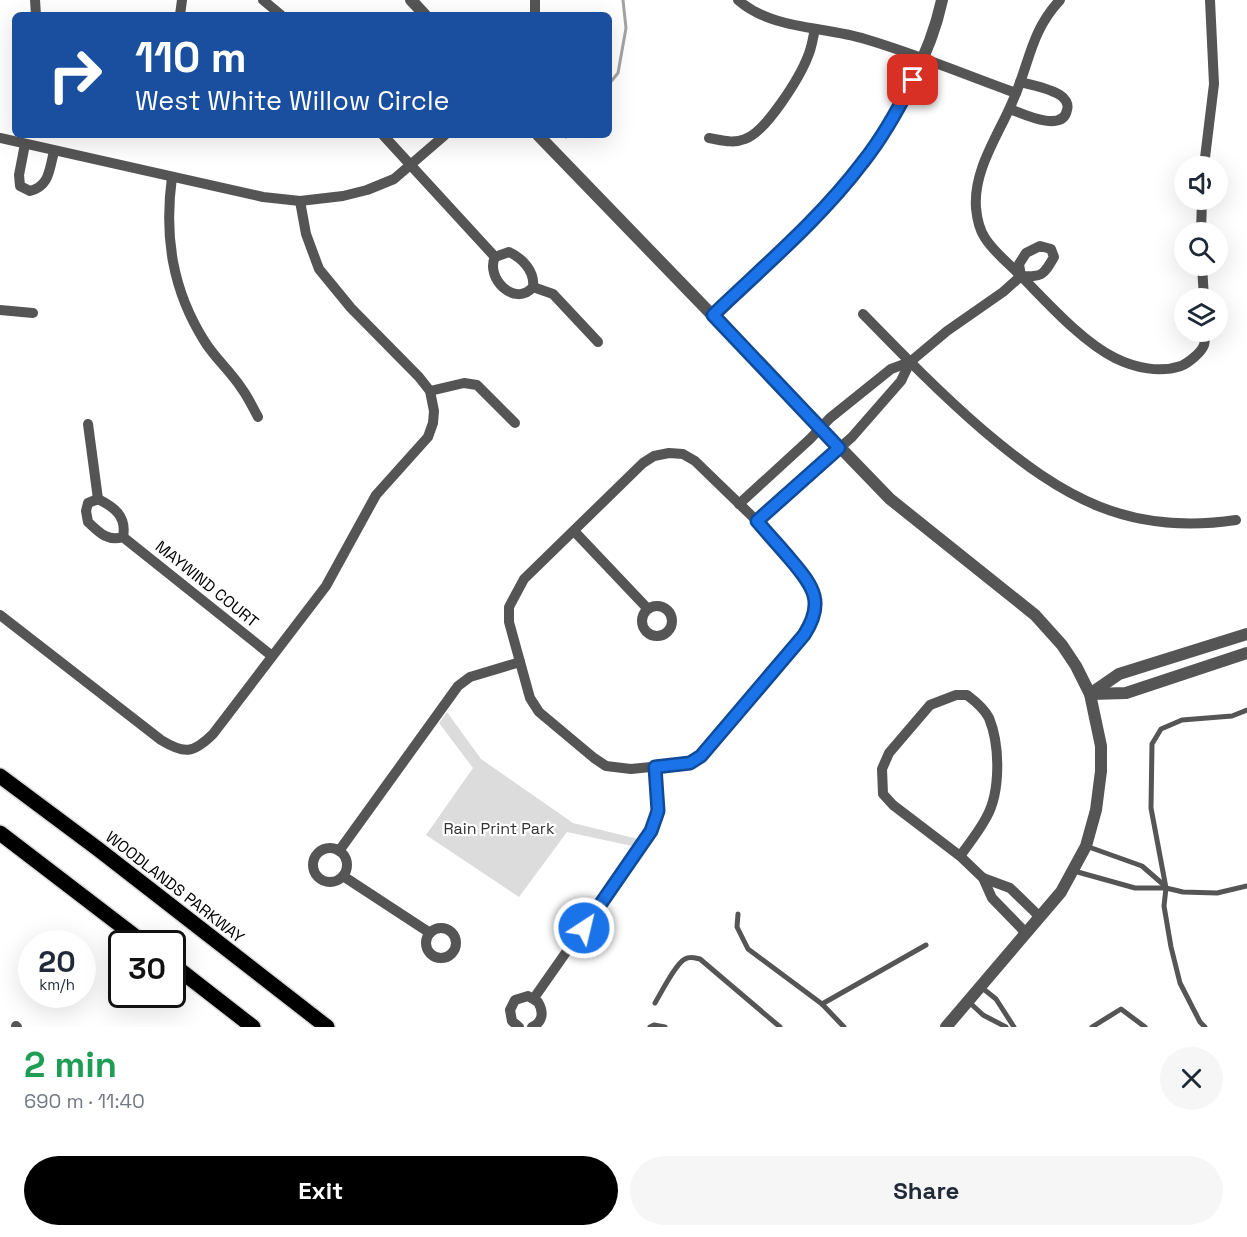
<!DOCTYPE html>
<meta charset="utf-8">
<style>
body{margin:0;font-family:"Space Grotesk",sans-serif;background:#f6f6f7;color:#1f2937;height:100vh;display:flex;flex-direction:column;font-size:22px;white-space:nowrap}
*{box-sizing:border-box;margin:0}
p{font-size:20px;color:#747a83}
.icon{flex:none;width:33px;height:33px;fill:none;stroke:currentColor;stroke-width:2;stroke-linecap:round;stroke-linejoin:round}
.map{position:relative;height:1027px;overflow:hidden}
.details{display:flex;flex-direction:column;background:#fff;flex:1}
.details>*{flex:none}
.banner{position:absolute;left:12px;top:12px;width:600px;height:126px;border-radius:9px;box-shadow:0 6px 24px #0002;background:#1a4fa0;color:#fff;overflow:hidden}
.controls{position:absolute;left:1174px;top:156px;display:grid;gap:12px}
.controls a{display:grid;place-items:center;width:54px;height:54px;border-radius:50%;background:#fff;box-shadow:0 6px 24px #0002;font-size:30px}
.speed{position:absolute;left:18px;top:930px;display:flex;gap:12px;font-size:30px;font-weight:700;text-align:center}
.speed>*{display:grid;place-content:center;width:78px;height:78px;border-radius:50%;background:#fff;box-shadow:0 6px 24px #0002;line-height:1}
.speed small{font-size:15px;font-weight:400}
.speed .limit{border:3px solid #111;border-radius:9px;background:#fff;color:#111}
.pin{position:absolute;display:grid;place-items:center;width:51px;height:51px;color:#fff;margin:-26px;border-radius:12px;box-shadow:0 3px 9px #0006}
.me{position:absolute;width:66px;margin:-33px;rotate:35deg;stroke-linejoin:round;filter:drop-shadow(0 0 4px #0008)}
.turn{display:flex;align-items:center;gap:21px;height:126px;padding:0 24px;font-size:27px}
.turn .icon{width:78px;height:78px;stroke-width:2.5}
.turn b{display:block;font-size:42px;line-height:51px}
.round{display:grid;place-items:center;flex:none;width:63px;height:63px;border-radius:32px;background:#f6f6f7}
.overview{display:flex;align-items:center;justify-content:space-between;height:102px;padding:0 24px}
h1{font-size:36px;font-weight:700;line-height:45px;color:#1e9e55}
.cta{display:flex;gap:12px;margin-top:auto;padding:12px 24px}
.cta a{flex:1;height:69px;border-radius:36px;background:#000;color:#fff;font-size:24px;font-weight:700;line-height:69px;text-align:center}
.cta a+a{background:#f6f6f7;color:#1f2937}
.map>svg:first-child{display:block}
</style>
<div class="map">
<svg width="1247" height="1027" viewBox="0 0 1247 1027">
<rect width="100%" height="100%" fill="#fff"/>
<polygon fill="#dcdcdc" points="447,712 481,759 573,823 638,839 632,846 567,832 519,897 426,835 473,768 439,723"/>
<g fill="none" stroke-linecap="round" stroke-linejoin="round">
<g stroke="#a3a3a3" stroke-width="3">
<polyline points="609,84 618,73 626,28 623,0"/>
<polyline points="566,137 567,135"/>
</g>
<g stroke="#dbdbdb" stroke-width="18">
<g id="primary">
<polyline points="0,776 98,849 327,1027"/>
<polyline points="0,833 145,944"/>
<polyline points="172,964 253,1027"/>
</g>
</g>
<g stroke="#555" stroke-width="5">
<polyline points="1086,846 1142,866 1165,886"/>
<polyline points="1074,871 1135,888 1166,888 1183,892 1217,893 1247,886"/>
<polyline points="738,914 737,927 748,949 822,1004 844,1027"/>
<polyline points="981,987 996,999 1014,1027"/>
<polyline points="969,1002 983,1015 1006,1027"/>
<path d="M655 1003C661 993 676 963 685 959 690 956 695 958 700 959L780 1027"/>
<polyline points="822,1004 926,945"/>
<polyline points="650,1027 654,1025 665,1027"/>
<polyline points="1092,1027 1121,1009 1145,1027"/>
<polyline points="1205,1027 1200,1022 1180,983 1171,947 1164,906 1166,888 1151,808 1152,744 1161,729 1182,720 1232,716 1247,710"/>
</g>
<g stroke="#555" stroke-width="10">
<polyline points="35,0 36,15"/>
<polyline points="263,0 281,15"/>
<polyline points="535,0 535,15"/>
<path d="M738 0C772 30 824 26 865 39 916 54 966 75 1016 93"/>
<path d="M1060 0C1031 31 1030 61 1014 98 1000 133 973 169 976 208 977 219 979 229 985 238 994 252 1008 263 1019 274 1046 301 1081 341 1115 358 1135 368 1160 373 1181 366 1188 363 1201 353 1204 345 1205 342 1205 335 1205 332"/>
<polyline points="180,15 182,0"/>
<path d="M1010 109C1023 114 1063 133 1067 110 1069 104 1065 98 1060 95 1049 88 1033 85 1020 82"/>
<polyline points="383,135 495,257"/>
<polyline points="0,138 263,197 300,201 343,196 367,190 394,179 445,135"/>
<path d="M709 138C721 140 733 144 745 139 766 132 800 77 808 56 812 47 813 37 815 29"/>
<path d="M25 144 19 175 20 186 30 191C50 186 49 169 54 152"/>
<polyline points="1204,166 1214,84 1210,0"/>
<path d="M172 177C164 236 172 290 205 342 215 358 231 372 242 389 248 397 253 408 258 417"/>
<polyline points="1201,232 1202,200"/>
<path d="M509 252C522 258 535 271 533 287 515 308 485 278 495 257Z"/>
<polyline points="1202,266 1204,298"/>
<polyline points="533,287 553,294 598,342"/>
<polyline points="0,310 33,313"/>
<path d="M863 314C902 354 942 395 984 431 1063 498 1129 536 1236 520"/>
<polyline points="430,391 464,383 477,385 515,423"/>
<polyline points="88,424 98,499"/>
<path d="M669 453 683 454 695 461 757 521 812 586C817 606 815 618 804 635L701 756 690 763 631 769 606 766 594 758 539 712 530 698 509 622V607L524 579 643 463 654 456Z"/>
<path d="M98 499C114 507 127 516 123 537 107 542 99 532 88 522L86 511 88 503Z"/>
<polyline points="739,504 810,439 830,418 891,369 910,362"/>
<path d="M757 521 852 437 901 381 910 362 947 331 1003 292 1021 276C1042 277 1043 276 1054 257L1051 249 1040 246 1026 253 1019 264 1021 276"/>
<polyline points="574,531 647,608"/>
<polyline points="123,537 272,656"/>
<circle cx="657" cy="621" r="15"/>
<path d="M0 615 161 740C184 754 193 754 213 734L326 586 376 495 428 437 433 423 434 411 430 391 419 377 351 308 319 269 306 234 300 201"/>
<circle cx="330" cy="865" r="17"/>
<polyline points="339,851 458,686 470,677 520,662"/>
<path d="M960 856C969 844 979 831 986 818 1001 792 1000 745 989 718 984 708 975 701 967 695H956L930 705 889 753 882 769 883 794 893 805 960 856 983 878 992 898 1026 933"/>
<polyline points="343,876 430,933"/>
<polyline points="983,878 1010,888 1040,917"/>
<circle cx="441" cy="943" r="15"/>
<polyline points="534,998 651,831 658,811 655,767"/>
<polyline points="16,1026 17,1027"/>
<path d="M519 1027 512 1021 510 1010 515 1000 528 996 538 1002C544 1012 543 1022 532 1027"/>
</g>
<g stroke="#555" stroke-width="12">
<polyline points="411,0 425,15"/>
<polyline points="538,135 890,499 1035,615 1062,645 1076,666 1090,694 1101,746 1101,771 1096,810 1086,846 1061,892 946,1027"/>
<path d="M713 315C764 266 819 219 863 163 882 138 898 109 912 81 925 56 936 28 942 0"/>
<polyline points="1090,694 1119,674 1247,634"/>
<polyline points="1091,694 1126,693 1247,653"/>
</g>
<use href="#primary" stroke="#000" stroke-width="15"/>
</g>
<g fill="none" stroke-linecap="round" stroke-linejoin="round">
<g stroke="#114b97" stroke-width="15">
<path id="route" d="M584 928 651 831 658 811 655 767 690 763 701 756 804 635C825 603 814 587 791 560 780 547 768 534 757 521L839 448 713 315C764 266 820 219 863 162 883 137 899 108 913 80"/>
</g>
<use href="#route" stroke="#1a73e8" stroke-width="10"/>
</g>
<g text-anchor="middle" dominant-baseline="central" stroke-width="4.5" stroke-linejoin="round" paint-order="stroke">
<g font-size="16" fill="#000" stroke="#fff">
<text transform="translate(207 584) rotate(39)">MAYWIND COURT</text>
<text transform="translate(175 887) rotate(38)">WOODLANDS PARKWAY</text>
</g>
<g font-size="16" fill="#333" stroke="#fff">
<text x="499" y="828">Rain Print Park</text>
</g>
</g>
</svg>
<div class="controls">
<a><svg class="icon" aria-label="sound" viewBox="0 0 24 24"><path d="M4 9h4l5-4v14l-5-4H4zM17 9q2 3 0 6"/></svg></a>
<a><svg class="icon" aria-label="search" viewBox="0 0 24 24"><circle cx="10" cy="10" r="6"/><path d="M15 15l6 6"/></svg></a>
<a><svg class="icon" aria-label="layers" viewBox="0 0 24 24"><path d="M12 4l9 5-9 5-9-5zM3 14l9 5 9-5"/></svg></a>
</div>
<div class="speed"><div>20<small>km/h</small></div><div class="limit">30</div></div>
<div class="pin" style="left:913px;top:80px;background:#d93025"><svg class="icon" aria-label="arrive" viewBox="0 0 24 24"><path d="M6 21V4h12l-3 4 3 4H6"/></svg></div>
<svg class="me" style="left:584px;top:928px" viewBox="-20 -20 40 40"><circle r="17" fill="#1a73e8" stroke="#fff" stroke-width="3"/><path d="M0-11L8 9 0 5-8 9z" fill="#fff"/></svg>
<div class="banner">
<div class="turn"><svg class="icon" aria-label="right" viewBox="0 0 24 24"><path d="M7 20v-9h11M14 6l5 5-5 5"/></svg><div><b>110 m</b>West White Willow Circle</div></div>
</div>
</div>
<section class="details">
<div class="overview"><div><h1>2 min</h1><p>690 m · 11:40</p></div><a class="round"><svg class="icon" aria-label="close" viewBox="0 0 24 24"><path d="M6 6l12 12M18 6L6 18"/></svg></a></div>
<div class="cta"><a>Exit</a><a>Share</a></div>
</section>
